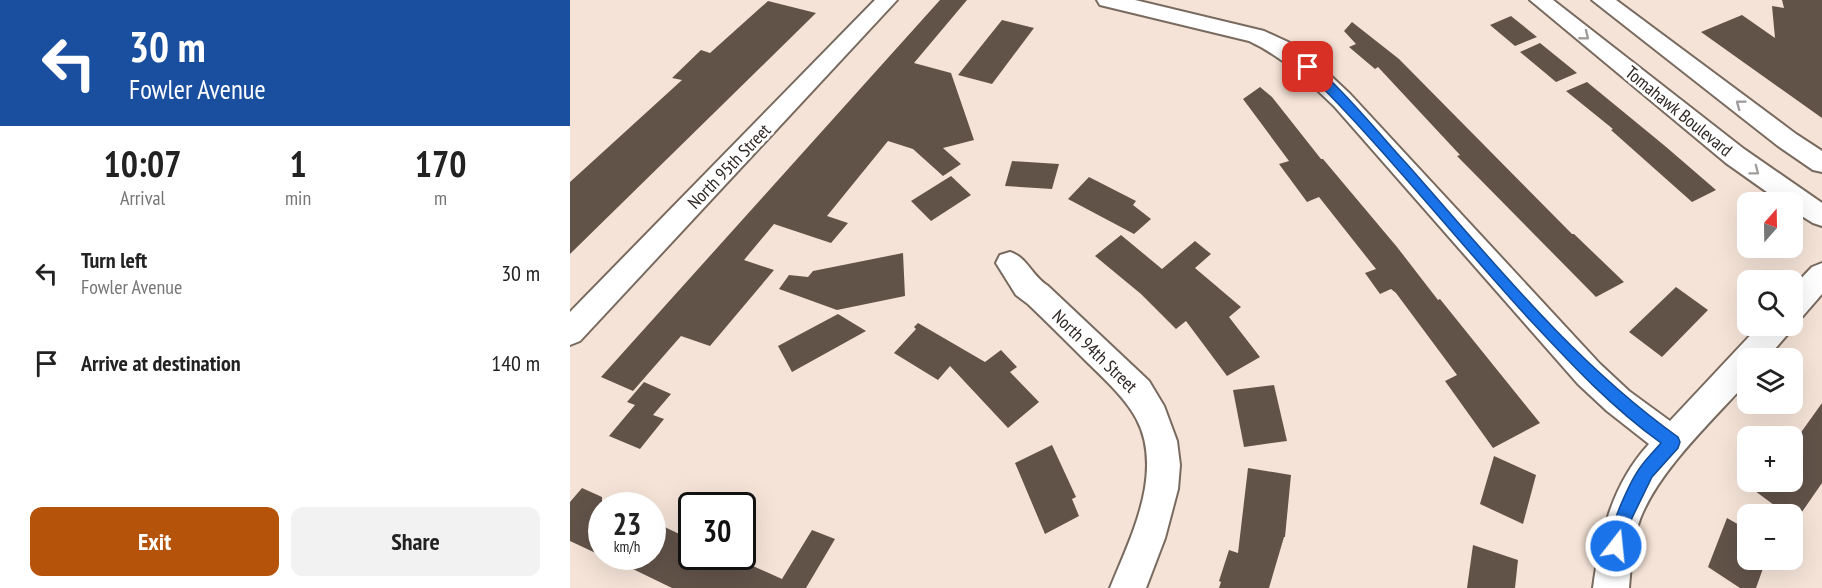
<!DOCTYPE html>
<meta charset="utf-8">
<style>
body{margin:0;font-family:"PT Sans Narrow",sans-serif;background:#f2f2f2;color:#222;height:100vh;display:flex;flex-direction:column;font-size:22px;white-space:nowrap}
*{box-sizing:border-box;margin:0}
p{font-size:20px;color:#767676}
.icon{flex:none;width:33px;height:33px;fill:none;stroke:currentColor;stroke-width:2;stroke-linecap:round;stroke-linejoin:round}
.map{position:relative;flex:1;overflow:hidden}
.drawer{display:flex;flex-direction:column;background:#fff;width:570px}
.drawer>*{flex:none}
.top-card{background:#1a4fa0;color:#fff;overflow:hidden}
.needle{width:39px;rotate:20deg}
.buttons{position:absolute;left:1167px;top:192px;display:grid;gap:12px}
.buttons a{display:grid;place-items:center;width:66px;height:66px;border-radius:12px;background:#fff;box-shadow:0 6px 24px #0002;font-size:30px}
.speed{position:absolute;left:18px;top:492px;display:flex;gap:12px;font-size:30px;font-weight:700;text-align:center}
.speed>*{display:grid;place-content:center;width:78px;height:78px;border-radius:50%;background:#fff;box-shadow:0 6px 24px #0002;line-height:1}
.speed small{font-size:15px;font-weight:400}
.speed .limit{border:3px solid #111;border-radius:9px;background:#fff;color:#111}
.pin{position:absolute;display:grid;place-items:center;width:51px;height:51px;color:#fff;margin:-26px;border-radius:12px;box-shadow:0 3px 9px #0006}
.me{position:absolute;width:66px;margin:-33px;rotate:16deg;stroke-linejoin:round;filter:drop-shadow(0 0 4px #0008)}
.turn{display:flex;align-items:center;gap:21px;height:126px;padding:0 30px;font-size:27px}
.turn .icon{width:78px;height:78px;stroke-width:2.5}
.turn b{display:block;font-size:42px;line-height:51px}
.eta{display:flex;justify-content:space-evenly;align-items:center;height:102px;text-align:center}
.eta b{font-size:36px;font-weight:800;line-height:42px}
.cta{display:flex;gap:12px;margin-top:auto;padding:12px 30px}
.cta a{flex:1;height:69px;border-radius:12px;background:#b45309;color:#fff;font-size:24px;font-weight:800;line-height:69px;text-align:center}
.cta a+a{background:#f2f2f2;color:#222}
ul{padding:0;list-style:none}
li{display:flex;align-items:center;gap:18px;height:90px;padding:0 30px}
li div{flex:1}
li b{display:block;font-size:22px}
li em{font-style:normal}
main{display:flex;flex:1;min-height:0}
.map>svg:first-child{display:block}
</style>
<main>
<section class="drawer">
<div class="top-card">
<div class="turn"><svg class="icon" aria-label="left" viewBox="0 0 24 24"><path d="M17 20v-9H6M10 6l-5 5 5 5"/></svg><div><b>30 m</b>Fowler Avenue</div></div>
</div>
<div class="eta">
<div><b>10:07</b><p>Arrival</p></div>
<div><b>1</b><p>min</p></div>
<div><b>170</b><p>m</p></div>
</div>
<ul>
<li><svg class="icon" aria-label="left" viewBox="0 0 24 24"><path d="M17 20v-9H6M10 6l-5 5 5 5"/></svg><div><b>Turn left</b><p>Fowler Avenue</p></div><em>30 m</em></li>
<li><svg class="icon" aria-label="arrive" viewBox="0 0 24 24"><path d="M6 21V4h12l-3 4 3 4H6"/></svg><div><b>Arrive at destination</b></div><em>140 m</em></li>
</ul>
<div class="cta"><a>Exit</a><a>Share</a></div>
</section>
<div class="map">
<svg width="1252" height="588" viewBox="0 0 1252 588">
<rect width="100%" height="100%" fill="#f5e3d7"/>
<g fill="#625349">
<polygon points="370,0 397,0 344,63 381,73 404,140 373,148 391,164 373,176 343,149 318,141 257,216 278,223 261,243 204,224 174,260 204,270 140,346 111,336 63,391 31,377"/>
<polygon points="1212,0 1252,0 1252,118 1131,32 1172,15 1205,38 1202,6 1214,8"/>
<polygon points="198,1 246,13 0,254 0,182 112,80 102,78 131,50 140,53"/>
<polygon points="941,16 967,37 945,46 920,25"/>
<polygon points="432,20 464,28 422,84 388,75"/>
<polygon points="782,22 829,59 1002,234 1004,234 1054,282 1026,297 887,156 890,155 808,67 805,69 779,47 786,44 774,31"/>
<polygon points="970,43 1007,73 986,82 950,52"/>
<polygon points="1017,82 1095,146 1146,190 1122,202 1041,130 1043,129 996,91"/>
<polygon points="690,87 702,97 751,159 753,159 827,247 868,300 870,299 970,423 923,448 875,381 887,375 826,293 821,289 810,294 795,273 806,269 749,197 737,202 709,164 719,161 673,99"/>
<polygon points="442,161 489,164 482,189 435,186"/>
<polygon points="381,176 401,195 361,221 341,201"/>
<polygon points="519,177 566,201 563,205 581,219 564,234 498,199"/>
<polygon points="551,235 592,269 625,241 641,254 625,268 671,307 659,317 690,357 657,376 616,321 606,329 571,294 525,256"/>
<polygon points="333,253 335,296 267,310 209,289 219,275 238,277 243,271"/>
<polygon points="1106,287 1138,310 1092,357 1059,332"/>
<polygon points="268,314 296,331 222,372 208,346"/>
<polygon points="348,323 415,362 431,350 447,367 440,372 469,402 438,428 380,366 368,380 324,353 346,329 344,327"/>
<polygon points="74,382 101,394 83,415 94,419 70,449 39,436 65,405 57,402"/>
<polygon points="704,385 717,441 674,447 663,390"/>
<polygon points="1252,403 1252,483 1225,522 1222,520 1222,514 1216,514 1173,482 1222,482 1222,445"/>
<polygon points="482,445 506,497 502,499 509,516 475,534 445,463"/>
<polygon points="924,456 966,475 953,524 910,504"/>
<polygon points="678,468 721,475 715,537 714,537 699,588 649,588 651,582 649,581 659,550 668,553"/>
<polygon points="12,488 32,497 32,556 0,541 0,502"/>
<polygon points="1157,518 1178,530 1178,560 1196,560 1186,588 1170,588 1138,567"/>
<polygon points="82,521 122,540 122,556 161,556 212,579 242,530 265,539 236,588 102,588 36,556 82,556"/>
<polygon points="903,545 948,560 945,588 897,588"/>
</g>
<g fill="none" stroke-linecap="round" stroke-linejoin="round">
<g stroke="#796a5f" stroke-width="4">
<g id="street">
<polygon points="305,0 327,0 10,341 0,345 0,312"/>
<path d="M527 0H565L694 31 718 42 746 62 780 94 1030 364 1059 391 1100 421 1189 326H1221L1217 335 1197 358H1178V381C1142 421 1089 470 1070 519 1062 541 1061 565 1059 588H1023C1030 535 1042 484 1079 444L1037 411 1008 384 764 106C737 80 713 57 679 41L530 5Z"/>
<polygon points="960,0 983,0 1174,149 1252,203 1252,226 1243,223 1222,210 1222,202 1211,202 1156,163"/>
<polygon points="1022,0 1046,0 1226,134 1252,151 1252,172 1243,170 1208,146"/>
<path d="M440 252C457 257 461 275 478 286L579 381 594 406 607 441 610 465 608 489 595 538 576 588H540C553 556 569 523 575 488 585 425 558 402 517 362 497 342 478 323 458 304L446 295 426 263 430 255Z"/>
<polygon points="1252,263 1252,294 1232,317 1222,320 1222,288 1242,267"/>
</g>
</g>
<use href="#street" fill="#fff" fill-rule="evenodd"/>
</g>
<defs><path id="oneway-chevron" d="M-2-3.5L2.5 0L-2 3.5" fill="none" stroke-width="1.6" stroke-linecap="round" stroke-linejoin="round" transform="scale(1.5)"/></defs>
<g stroke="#a09d9c">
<use href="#oneway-chevron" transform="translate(1015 36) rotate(39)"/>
<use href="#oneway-chevron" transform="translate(1170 104) rotate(-143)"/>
<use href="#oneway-chevron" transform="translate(1185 171) rotate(37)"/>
</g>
<path fill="#1a73e8" stroke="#114b97" stroke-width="1.5" d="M738 63C757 70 818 144 836 163 921 259 1003 362 1108 437L1110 442 1108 448 1082 477 1062 518 1052 551 1046 554 1040 551C1034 536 1061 479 1072 465 1078 457 1085 450 1091 443 1041 407 1001 364 959 319 883 236 814 148 734 69V64Z"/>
<g text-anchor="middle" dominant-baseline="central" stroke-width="6" stroke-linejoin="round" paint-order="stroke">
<g font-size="18" fill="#2d2622" stroke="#fff">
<text transform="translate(1109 111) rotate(39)">Tomahawk Boulevard</text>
<text transform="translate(159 166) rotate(-46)">North 95th Street</text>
<text transform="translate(525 351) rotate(44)">North 94th Street</text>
</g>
</g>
</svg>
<div class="buttons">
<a><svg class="needle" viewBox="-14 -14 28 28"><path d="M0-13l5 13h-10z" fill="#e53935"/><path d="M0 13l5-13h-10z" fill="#767676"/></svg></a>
<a><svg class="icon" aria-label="search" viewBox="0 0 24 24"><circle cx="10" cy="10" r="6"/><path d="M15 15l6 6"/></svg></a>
<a><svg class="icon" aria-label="layers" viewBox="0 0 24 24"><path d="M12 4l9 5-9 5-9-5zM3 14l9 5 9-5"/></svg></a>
<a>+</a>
<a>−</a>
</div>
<div class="speed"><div>23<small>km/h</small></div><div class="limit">30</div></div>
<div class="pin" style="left:738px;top:67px;background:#d93025"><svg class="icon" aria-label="arrive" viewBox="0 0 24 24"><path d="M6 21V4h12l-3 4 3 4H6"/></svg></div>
<svg class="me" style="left:1046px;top:546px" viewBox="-20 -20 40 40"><circle r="17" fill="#1a73e8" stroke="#fff" stroke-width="3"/><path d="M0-11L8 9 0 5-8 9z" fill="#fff"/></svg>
</div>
</main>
